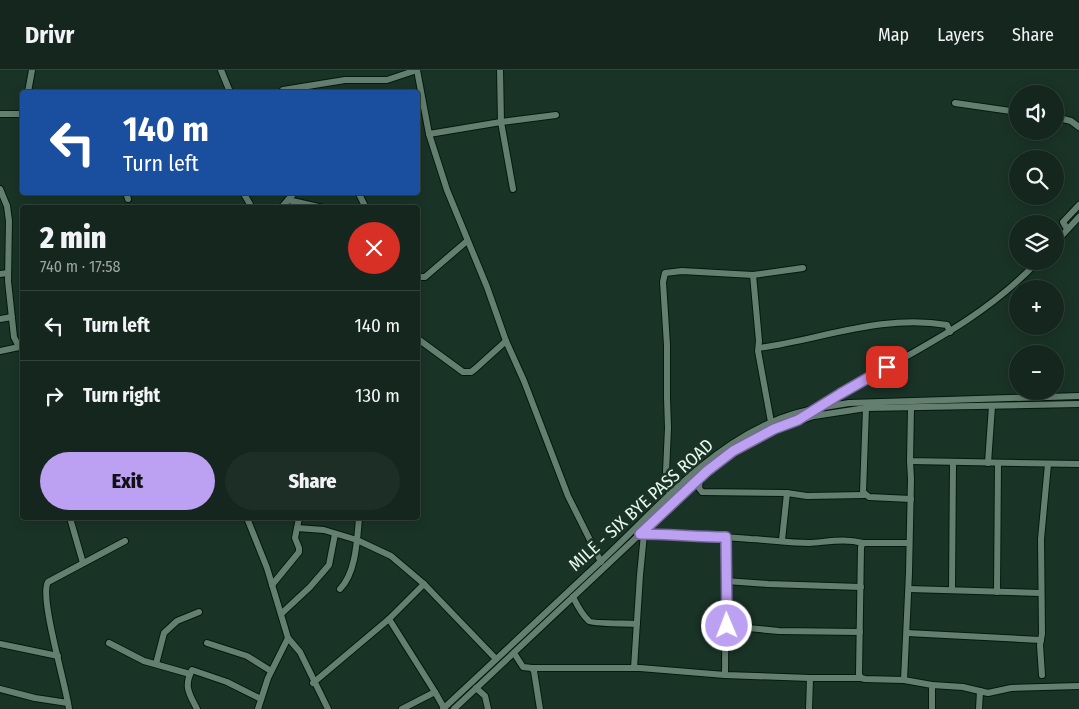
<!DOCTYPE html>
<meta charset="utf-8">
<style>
body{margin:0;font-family:"Fira Sans Condensed",sans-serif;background:#1d2e26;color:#f1f3f6;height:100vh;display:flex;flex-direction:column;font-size:19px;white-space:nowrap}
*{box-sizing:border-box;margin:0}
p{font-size:16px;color:#9da5a4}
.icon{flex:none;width:28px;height:28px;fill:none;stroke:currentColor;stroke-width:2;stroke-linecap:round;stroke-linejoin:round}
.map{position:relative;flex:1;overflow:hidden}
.details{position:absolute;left:20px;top:135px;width:400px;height:315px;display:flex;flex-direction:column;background:#14261d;border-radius:5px;box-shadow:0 2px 12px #0003,0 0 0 1px #33433b}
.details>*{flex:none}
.hud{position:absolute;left:20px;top:20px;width:400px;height:105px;border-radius:5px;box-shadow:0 2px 12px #0003,0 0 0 1px #33433b;background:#1a4fa0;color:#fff;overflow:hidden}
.controls{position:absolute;left:1009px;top:15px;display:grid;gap:10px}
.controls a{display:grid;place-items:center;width:55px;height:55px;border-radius:50%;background:#14261d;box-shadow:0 2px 12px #0003,0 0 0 1px #33433b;font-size:25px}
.pin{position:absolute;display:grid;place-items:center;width:42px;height:42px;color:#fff;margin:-21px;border-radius:10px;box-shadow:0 2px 8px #0006}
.me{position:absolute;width:55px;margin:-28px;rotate:359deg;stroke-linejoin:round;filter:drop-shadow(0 0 4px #0008)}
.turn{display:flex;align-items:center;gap:18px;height:105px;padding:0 20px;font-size:22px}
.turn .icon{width:65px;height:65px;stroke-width:2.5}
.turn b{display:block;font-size:35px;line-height:42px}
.round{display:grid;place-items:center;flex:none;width:52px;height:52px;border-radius:26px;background:#1d2e26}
.summary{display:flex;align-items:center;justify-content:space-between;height:85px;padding:0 20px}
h1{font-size:30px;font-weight:800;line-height:38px}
.button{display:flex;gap:10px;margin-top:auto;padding:10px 20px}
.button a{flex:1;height:58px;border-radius:30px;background:#bca0f2;color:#111;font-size:20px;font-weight:800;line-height:58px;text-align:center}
.button a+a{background:#1d2e26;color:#f1f3f6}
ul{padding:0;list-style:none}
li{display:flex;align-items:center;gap:15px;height:70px;padding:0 20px;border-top:1px solid #33433b}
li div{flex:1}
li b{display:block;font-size:19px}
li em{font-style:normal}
header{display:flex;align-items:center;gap:30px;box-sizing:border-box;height:70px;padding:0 25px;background:#14261d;border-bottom:1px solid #33433b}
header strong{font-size:24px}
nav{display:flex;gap:28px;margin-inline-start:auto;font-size:18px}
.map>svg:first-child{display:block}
</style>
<header>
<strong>Drivr</strong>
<nav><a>Map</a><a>Layers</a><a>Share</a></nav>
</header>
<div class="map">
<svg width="1079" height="639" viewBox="0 0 1079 639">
<rect width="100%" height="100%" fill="#1a3327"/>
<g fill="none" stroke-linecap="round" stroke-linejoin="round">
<g stroke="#031a0f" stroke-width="8">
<g id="minor">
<polyline points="221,0 230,22"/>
<polyline points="417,0 429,64 447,120 487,217 506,271 524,311 568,426 601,492"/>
<polyline points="500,0 501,52 513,119"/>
<polyline points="283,20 345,10 387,10 417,0"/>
<polyline points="28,22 32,0"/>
<polyline points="955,33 1018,42"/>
<polyline points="0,44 22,44"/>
<polyline points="1055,47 1071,51 1079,57"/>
<polyline points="429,64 501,52 556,45"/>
<polyline points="0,119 7,136 9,151 8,211 14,267 19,277 22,277"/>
<polyline points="126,122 128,129"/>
<polyline points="243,122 252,138"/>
<polyline points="358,122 366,138"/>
<polyline points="288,130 323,138"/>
<polyline points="281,138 295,122"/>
<polyline points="1067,159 1063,152 1079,135"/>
<polyline points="1055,173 1079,147"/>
<polyline points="0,204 8,203"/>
<polyline points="753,205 759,271 758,281 771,352"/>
<polyline points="418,207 425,207 467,171"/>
<polyline points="0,249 12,247"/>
<polyline points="418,269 463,302 471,302 475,299 506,271"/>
<path d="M759 278C822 269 883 244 947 255L950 262"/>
<polyline points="0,281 19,277"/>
<path d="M822 335C895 289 978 256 1038 191"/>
<polyline points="866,338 863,422 869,427 911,429"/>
<polyline points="911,338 910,391 1079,394"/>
<polyline points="910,391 911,409 909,503 904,610 932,615 932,639"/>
<polyline points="988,393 992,336"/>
<polyline points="700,408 699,418 702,422 787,423 807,426 864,425"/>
<polyline points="670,424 667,415 666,402 668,358 667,328 667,275 663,212 665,203 682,201 753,205 803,198"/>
<polyline points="70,448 83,493"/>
<polyline points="247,448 267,498 288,568 300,582 328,639"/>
<polyline points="297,458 324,460 357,470 391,486 424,514"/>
<path d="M640 464C677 465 714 466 751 469 770 470 790 473 809 473 827 472 845 468 863 473"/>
<polyline points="782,470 787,423"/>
<polyline points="726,511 768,514 861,517"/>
<polyline points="272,515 299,482 299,478 295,468 299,448"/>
<path d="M340 519C356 503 357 470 359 448"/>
<polyline points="909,519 1041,523"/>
<polyline points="952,520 953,393"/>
<polyline points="997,522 998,393"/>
<path d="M573 527C577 535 582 545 589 551 592 554 629 553 637 554"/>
<polyline points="281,544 310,517 329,495 335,464"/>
<polyline points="389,549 435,622"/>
<polyline points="727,556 779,561 860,562"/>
<polyline points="907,563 1041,570"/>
<polyline points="109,573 144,591 190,604"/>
<polyline points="207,573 247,586 271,601"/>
<polyline points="0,574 58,586"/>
<polyline points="514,583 523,597 532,598 534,601 540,639"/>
<polyline points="156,594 164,563 177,551 199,542"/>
<polyline points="532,598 640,598 725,605 810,608 861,608"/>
<polyline points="634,598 640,505 644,464"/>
<polyline points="725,605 726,467"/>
<polyline points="1042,605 1040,575 1042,564 1041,469 1048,394"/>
<polyline points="904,610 865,609 861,608 859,604 861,477 863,473 909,473"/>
<polyline points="313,613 389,549 424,514 496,589"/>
<polyline points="932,615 963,617 988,623 1011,618 1079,616"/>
<polyline points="476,618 485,626 488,639"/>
<polyline points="0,619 35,628 68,633"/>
<path d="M69 639C66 615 39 527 48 512L125 471"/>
<path d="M197 639C190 625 183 617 192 600L227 612 261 629"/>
<polyline points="258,639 268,608 288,568"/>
<polyline points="402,639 435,622 444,638"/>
<path d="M443 639C495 590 548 541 600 492 654 442 703 382 772 352 796 341 822 337 849 333L1079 326"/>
<polyline points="454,639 707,401 733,381 755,369 775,359 814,346 866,338 1079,334"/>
<polyline points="809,639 810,608"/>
<polyline points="979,639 980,621"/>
</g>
</g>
<use href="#minor" stroke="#647f70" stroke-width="6"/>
</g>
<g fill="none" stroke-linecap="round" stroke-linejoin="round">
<g stroke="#7a689d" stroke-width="12">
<path id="route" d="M727 556 726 467C697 467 669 464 640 464L707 401 733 381 774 359 798 350 840 324 887 297"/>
</g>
<use href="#route" stroke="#bca0f2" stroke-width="9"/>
</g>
<g text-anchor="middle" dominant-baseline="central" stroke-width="5" stroke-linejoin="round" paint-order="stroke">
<g font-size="18" fill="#eaf8f0" stroke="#1a3327">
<text transform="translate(641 435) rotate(-42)">MILE - SIX BYE PASS ROAD</text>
</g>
</g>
</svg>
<div class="controls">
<a><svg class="icon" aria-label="sound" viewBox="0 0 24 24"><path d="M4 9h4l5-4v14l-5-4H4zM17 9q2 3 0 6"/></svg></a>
<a><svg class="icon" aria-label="search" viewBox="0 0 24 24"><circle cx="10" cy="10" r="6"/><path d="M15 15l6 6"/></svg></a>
<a><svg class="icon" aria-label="layers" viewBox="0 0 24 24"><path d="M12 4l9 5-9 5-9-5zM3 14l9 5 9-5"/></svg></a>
<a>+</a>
<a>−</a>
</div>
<div class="pin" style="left:887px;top:297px;background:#d93025"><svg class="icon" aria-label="arrive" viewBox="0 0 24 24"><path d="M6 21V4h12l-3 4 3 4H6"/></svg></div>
<svg class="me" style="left:727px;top:556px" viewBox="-20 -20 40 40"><circle r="17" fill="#bca0f2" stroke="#fff" stroke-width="3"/><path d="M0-11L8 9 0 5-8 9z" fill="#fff"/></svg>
<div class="hud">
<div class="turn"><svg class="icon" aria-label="left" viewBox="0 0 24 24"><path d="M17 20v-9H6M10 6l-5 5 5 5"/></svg><div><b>140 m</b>Turn left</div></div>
</div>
<section class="details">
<div class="summary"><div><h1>2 min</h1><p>740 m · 17:58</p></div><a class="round" style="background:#d93025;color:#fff"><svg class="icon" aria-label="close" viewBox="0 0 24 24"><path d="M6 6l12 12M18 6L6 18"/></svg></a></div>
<ul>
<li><svg class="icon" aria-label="left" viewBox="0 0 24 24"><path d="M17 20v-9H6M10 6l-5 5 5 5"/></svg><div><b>Turn left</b></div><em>140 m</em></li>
<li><svg class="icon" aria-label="right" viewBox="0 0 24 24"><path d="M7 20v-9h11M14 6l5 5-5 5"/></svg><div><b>Turn right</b></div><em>130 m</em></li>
</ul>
<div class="button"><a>Exit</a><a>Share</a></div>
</section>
</div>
